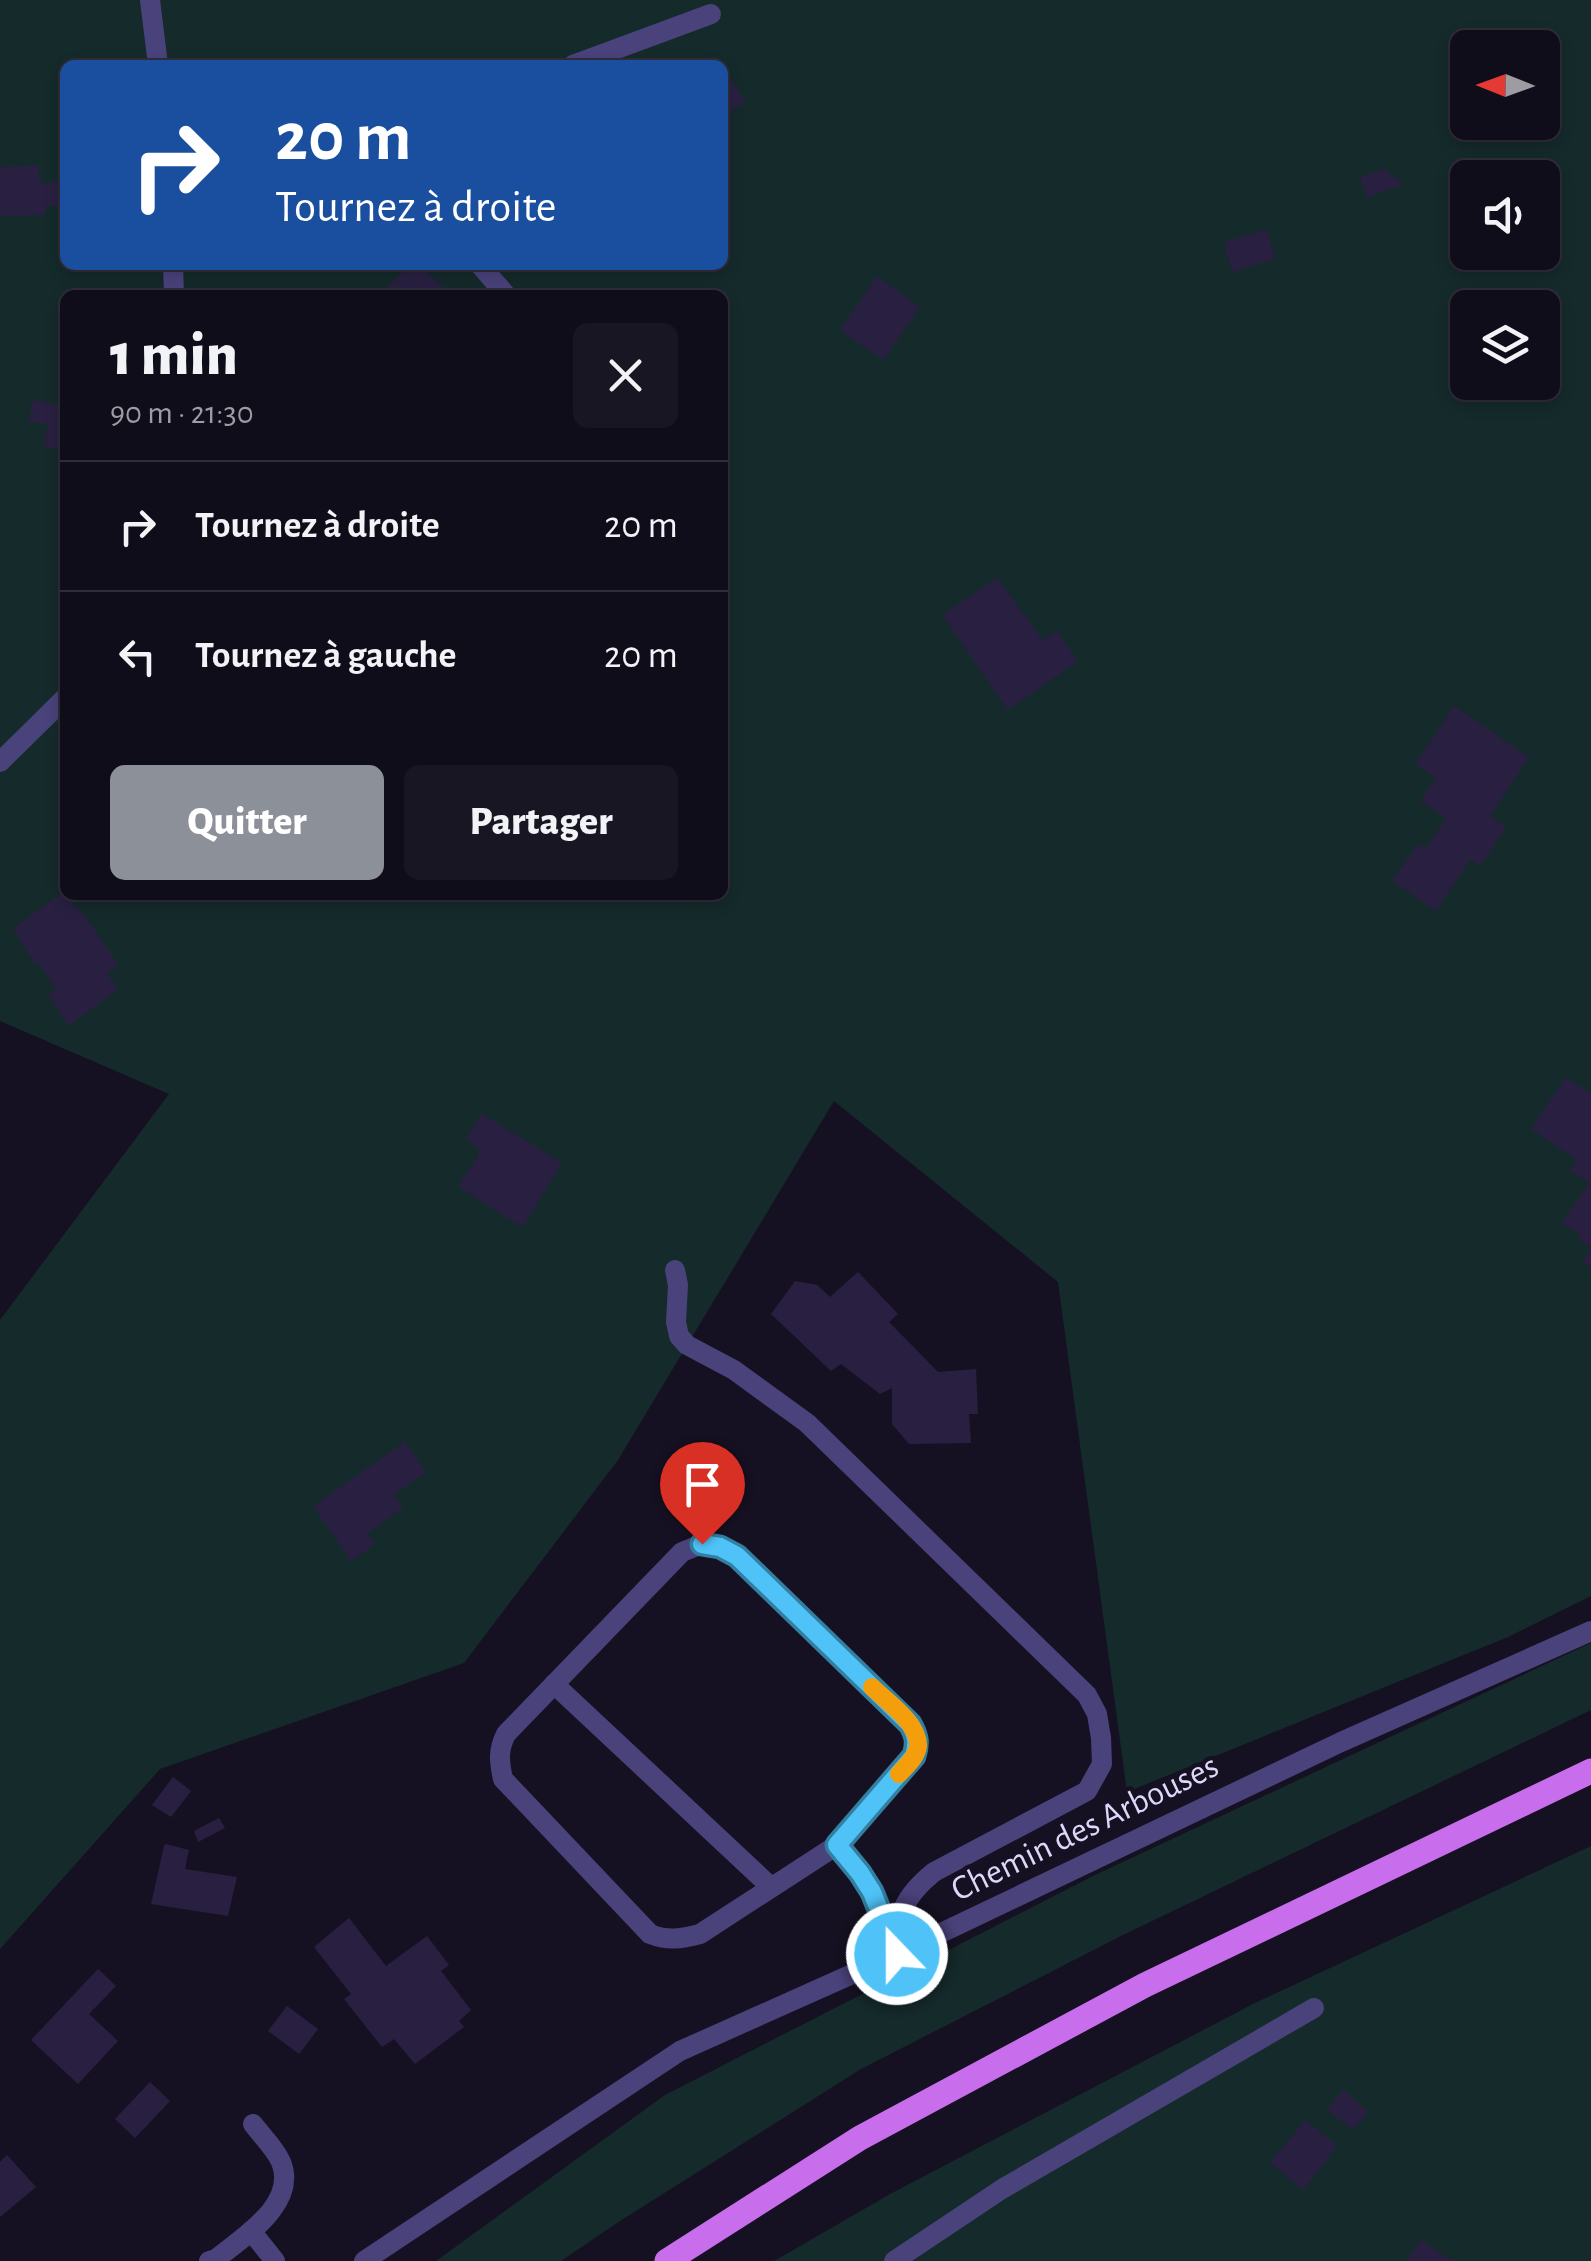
<!DOCTYPE html>
<html lang="fr">
<meta charset="utf-8">
<style>
body{margin:0;font-family:"Alegreya Sans",sans-serif;background:#191623;color:#f1f3f6;height:100vh;display:flex;flex-direction:column;font-size:38px;white-space:nowrap}
*{box-sizing:border-box;margin:0}
p{font-size:32px;color:#9c9ca2}
.icon{flex:none;width:55px;height:55px;fill:none;stroke:currentColor;stroke-width:2;stroke-linecap:round;stroke-linejoin:round}
.map{position:relative;flex:1;overflow:hidden}
.sheet{position:absolute;left:60px;top:290px;width:668px;height:610px;display:flex;flex-direction:column;background:#100d1a;border-radius:15px;box-shadow:0 5px 15px #0003,0 0 0 2px #302d39}
.sheet>*{flex:none}
.guide{position:absolute;left:60px;top:60px;width:668px;height:210px;border-radius:15px;box-shadow:0 5px 15px #0003,0 0 0 2px #302d39;background:#1a4fa0;color:#fff;overflow:hidden}
.needle{width:65px;rotate:271deg}
.controls{position:absolute;left:1450px;top:30px;display:grid;gap:20px}
.controls a{display:grid;place-items:center;width:110px;height:110px;border-radius:15px;background:#100d1a;box-shadow:0 5px 15px #0003,0 0 0 2px #302d39;font-size:50px}
.pin{position:absolute;display:grid;place-items:center;width:85px;height:85px;color:#fff;margin:-102px -42px;border-radius:50% 50% 50% 0;rotate:-45deg;box-shadow:0 0 10px #0007}
.pin .icon{rotate:45deg}
.me{position:absolute;width:110px;margin:-55px;rotate:338deg;stroke-linejoin:round;filter:drop-shadow(0 0 8px #0008)}
.turn{display:flex;align-items:center;gap:35px;height:210px;padding:0 50px;font-size:45px}
.turn .icon{width:130px;height:130px;stroke-width:2.5}
.turn b{display:block;font-size:70px;line-height:85px}
.round{display:grid;place-items:center;flex:none;width:105px;height:105px;border-radius:15px;background:#191623}
.summary{display:flex;align-items:center;justify-content:space-between;height:170px;padding:0 50px}
h1{font-size:60px;font-weight:800;line-height:75px}
.cta{display:flex;gap:20px;margin-top:auto;padding:20px 50px}
.cta a{flex:1;height:115px;border-radius:15px;background:#8c9099;color:#fff;font-size:40px;font-weight:800;line-height:115px;text-align:center}
.cta a+a{background:#191623;color:#f1f3f6}
ul{padding:0;list-style:none}
li{display:flex;align-items:center;gap:30px;height:130px;padding:0 50px;border-top:2px solid #302d39}
li div{flex:1}
li b{display:block;font-size:38px}
li em{font-style:normal}
.map>svg:first-child{display:block}
</style>
<div class="map">
<svg width="1591" height="2261" viewBox="0 0 1591 2261">
<rect width="100%" height="100%" fill="#161122"/>
<g fill="#152a2b" fill-rule="evenodd">
<path d="M0 0H1591V1596L1508 1637 1127 1792 1058 1282 834 1101 618 1460 464 1663 160 1769 0 1949V1320L169 1094 0 1021ZM1468 48H1542V122H1468ZM65 65H722V265H65ZM1468 178H1542V252H1468ZM65 295H722V895H65ZM1468 308H1542V382H1468Z"/>
<polygon points="1591,1643 1591,1710 1123,1935 861,2069 620,2221 561,2261 436,2261 665,2095 1095,1875"/>
<polygon points="1591,1846 1591,2261 774,2261 892,2193 1253,2004"/>
</g>
<g fill="#292041">
<polygon points="722,68 746,101 722,118"/>
<polygon points="38,165 40,183 65,182 65,206 46,206 46,215 0,216 0,167"/>
<polygon points="1384,169 1404,184 1367,197 1360,177"/>
<polygon points="1267,229 1275,259 1232,272 1224,242"/>
<polygon points="410,265 420,265 451,295 395,295 387,288"/>
<polygon points="877,276 920,307 883,360 840,330"/>
<polygon points="33,400 65,406 65,451 43,446 48,425 29,421"/>
<polygon points="997,578 1043,640 1057,631 1078,661 1008,710 942,615"/>
<polygon points="1454,706 1529,757 1490,816 1506,827 1480,866 1471,859 1436,911 1392,881 1418,844 1425,849 1446,818 1420,801 1436,778 1415,764"/>
<polygon points="63,892 77,909 79,908 118,964 107,974 118,989 69,1026 48,995 56,989 38,962 35,964 13,929"/>
<polygon points="1566,1077 1591,1094 1591,1268 1582,1262 1591,1248 1578,1239 1581,1235 1562,1223 1589,1183 1570,1170 1577,1160 1531,1129"/>
<polygon points="481,1113 562,1163 523,1227 458,1187 481,1151 466,1139"/>
<polygon points="858,1272 898,1314 889,1322 938,1372 976,1369 978,1414 969,1414 971,1443 909,1444 892,1424 892,1388 880,1394 841,1364 831,1371 771,1314 795,1281 817,1285 830,1297"/>
<polygon points="405,1442 426,1472 394,1495 403,1508 367,1533 375,1544 351,1561 313,1506"/>
<polygon points="173,1777 191,1791 171,1817 152,1805"/>
<polygon points="219,1818 225,1828 198,1842 194,1831"/>
<polygon points="166,1844 189,1850 185,1869 237,1877 228,1916 151,1904 164,1846"/>
<polygon points="349,1918 386,1966 427,1936 449,1965 441,1971 471,2010 459,2021 464,2027 415,2064 394,2039 382,2047 344,1999 351,1994 314,1947"/>
<polygon points="98,1969 116,1986 89,2014 118,2041 78,2084 31,2040"/>
<polygon points="287,2006 318,2029 299,2054 268,2031"/>
<polygon points="150,2082 170,2101 135,2138 115,2119"/>
<polygon points="1344,2089 1368,2112 1353,2130 1327,2110"/>
<polygon points="1306,2120 1337,2146 1303,2190 1270,2162"/>
<polygon points="7,2155 36,2187 0,2217 0,2162"/>
<polygon points="1421,2240 1434,2249 1454,2261 1407,2261"/>
</g>
<g fill="none" stroke-linecap="round" stroke-linejoin="round">
<g stroke="#4a427b" stroke-width="20">
<path d="M702 1544 720 1547 737 1556 910 1724 918 1744 914 1756 837 1845 700 1934C681 1939 668 1941 650 1934L503 1779C499 1761 498 1750 506 1734L682 1552Z"/>
<polyline points="554,1684 771,1887"/>
<polyline points="837,1845 860,1873 872,1892 897,1954"/>
<polyline points="251,2231 275,2261"/>
<path d="M209 2261 216 2259C243 2237 298 2204 281 2162 275 2148 262 2136 253 2124"/>
<polyline points="894,2261 1002,2189 1314,2008"/>
</g>
<g stroke="#4a427b" stroke-width="20">
<polyline points="150,0 158,65"/>
<polyline points="573,65 711,14"/>
<polyline points="173,265 174,295"/>
<polyline points="480,265 506,295"/>
<polyline points="0,762 65,698"/>
<path d="M675 1270 678 1285 676 1322 679 1336 687 1345 734 1370 807 1423 1087 1695 1097 1714 1101 1738 1102 1764 1087 1791 934 1872C902 1898 898 1914 897 1954"/>
<polyline points="364,2261 680,2051 897,1954 1341,1742 1591,1631"/>
</g>
<polyline stroke="#c86deb" stroke-width="25" points="667,2261 860,2138 1145,1985 1591,1771"/>
</g>
<g fill="none" stroke-linecap="round" stroke-linejoin="round">
<g stroke="#337fa1" stroke-width="25">
<path id="route" d="M702 1544 720 1547 737 1556 910 1724C917 1736 918 1743 914 1756L837 1845 860 1873 872 1892 897 1954"/>
</g>
<use href="#route" stroke="#4fc3f7" stroke-width="18"/>
<path stroke="#f59e0b" stroke-width="18" d="M872 1687C886 1701 919 1723 918 1746 917 1757 906 1766 899 1774"/>
</g>
<g text-anchor="middle" dominant-baseline="central" stroke-width="9" stroke-linejoin="round" paint-order="stroke">
<g font-size="35" fill="#dfd7fa" stroke="#161122">
<text transform="translate(1085 1828) rotate(-26)">Chemin des Arbouses</text>
</g>
</g>
</svg>
<div class="controls">
<a><svg class="needle" viewBox="-14 -14 28 28"><path d="M0-13l5 13h-10z" fill="#e53935"/><path d="M0 13l5-13h-10z" fill="#9c9ca2"/></svg></a>
<a><svg class="icon" aria-label="sound" viewBox="0 0 24 24"><path d="M4 9h4l5-4v14l-5-4H4zM17 9q2 3 0 6"/></svg></a>
<a><svg class="icon" aria-label="layers" viewBox="0 0 24 24"><path d="M12 4l9 5-9 5-9-5zM3 14l9 5 9-5"/></svg></a>
</div>
<div class="pin" style="left:702px;top:1544px;background:#d93025"><svg class="icon" aria-label="arrive" viewBox="0 0 24 24"><path d="M6 21V4h12l-3 4 3 4H6"/></svg></div>
<svg class="me" style="left:897px;top:1954px" viewBox="-20 -20 40 40"><circle r="17" fill="#4fc3f7" stroke="#fff" stroke-width="3"/><path d="M0-11L8 9 0 5-8 9z" fill="#fff"/></svg>
<div class="guide">
<div class="turn"><svg class="icon" aria-label="right" viewBox="0 0 24 24"><path d="M7 20v-9h11M14 6l5 5-5 5"/></svg><div><b>20 m</b>Tournez à droite</div></div>
</div>
<section class="sheet">
<div class="summary"><div><h1>1 min</h1><p>90 m · 21:30</p></div><a class="round"><svg class="icon" aria-label="close" viewBox="0 0 24 24"><path d="M6 6l12 12M18 6L6 18"/></svg></a></div>
<ul>
<li><svg class="icon" aria-label="right" viewBox="0 0 24 24"><path d="M7 20v-9h11M14 6l5 5-5 5"/></svg><div><b>Tournez à droite</b></div><em>20 m</em></li>
<li><svg class="icon" aria-label="left" viewBox="0 0 24 24"><path d="M17 20v-9H6M10 6l-5 5 5 5"/></svg><div><b>Tournez à gauche</b></div><em>20 m</em></li>
</ul>
<div class="cta"><a>Quitter</a><a>Partager</a></div>
</section>
</div>
